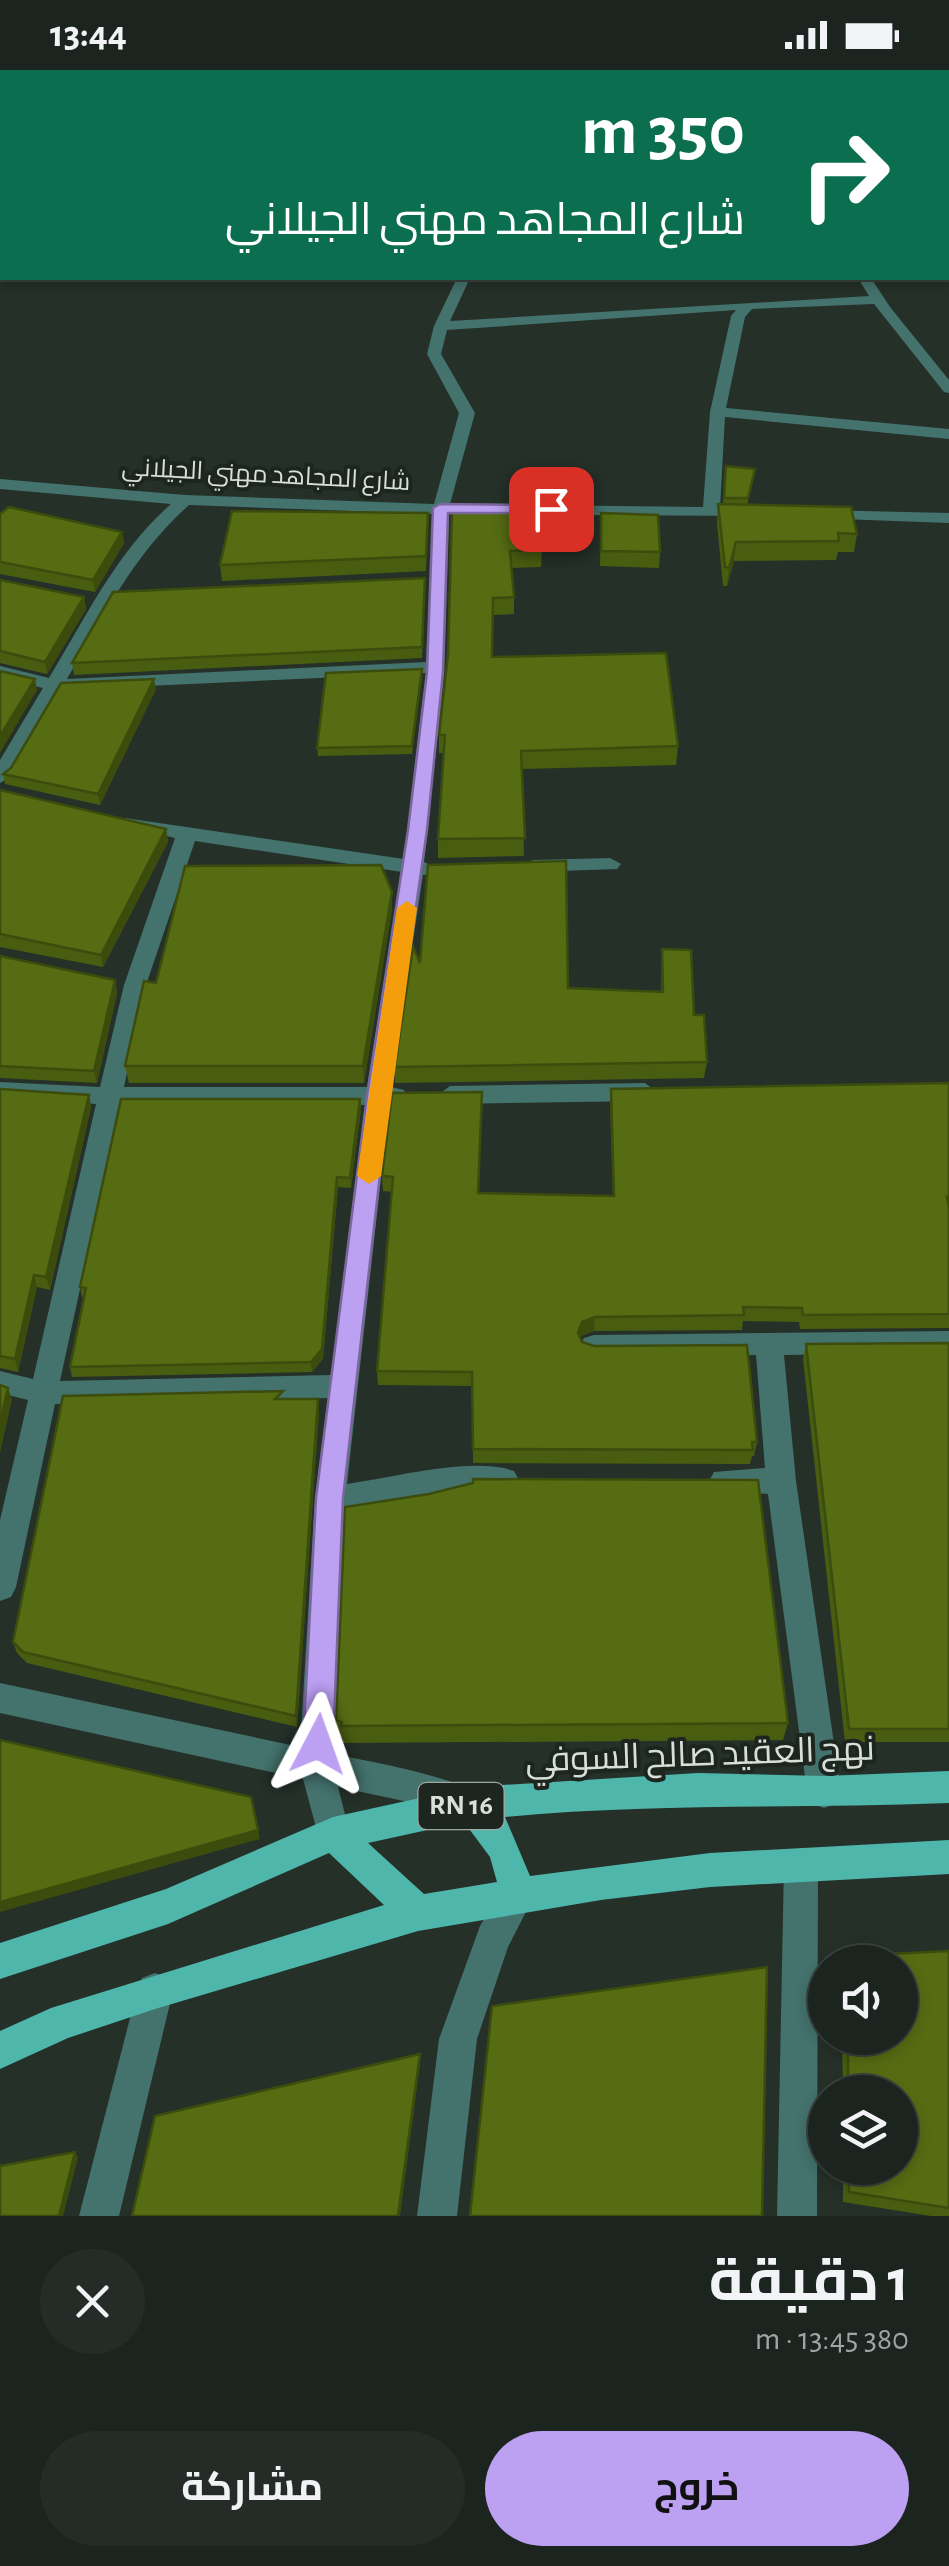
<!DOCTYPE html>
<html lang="ar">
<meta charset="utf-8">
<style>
body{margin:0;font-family:"Alegreya Sans",Cairo,sans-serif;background:#252c28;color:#f1f3f6;direction:rtl;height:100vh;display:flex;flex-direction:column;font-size:38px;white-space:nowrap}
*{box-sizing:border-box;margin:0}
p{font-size:32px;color:#a0a4a4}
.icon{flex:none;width:55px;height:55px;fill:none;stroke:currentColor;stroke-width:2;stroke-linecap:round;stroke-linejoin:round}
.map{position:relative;height:2146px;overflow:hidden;direction:ltr}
.panel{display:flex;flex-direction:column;background:#1c241f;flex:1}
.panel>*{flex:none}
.guide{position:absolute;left:0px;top:0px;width:950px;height:210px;box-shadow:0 5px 15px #0003,0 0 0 2px #3a413d;direction:rtl;background:#0b6e4f;color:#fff;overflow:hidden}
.controls{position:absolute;left:808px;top:1875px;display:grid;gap:20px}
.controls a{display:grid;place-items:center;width:110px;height:110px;border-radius:50%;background:#1c241f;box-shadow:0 5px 15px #0003,0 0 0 2px #3a413d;font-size:50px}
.pin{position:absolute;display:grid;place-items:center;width:85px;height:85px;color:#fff;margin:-42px;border-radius:20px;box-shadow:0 5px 15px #0006}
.me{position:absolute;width:110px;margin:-55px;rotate:4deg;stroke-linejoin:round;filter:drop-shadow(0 0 8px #0008)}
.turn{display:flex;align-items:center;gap:35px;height:210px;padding:0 40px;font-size:45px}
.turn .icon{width:130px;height:130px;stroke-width:2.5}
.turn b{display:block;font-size:70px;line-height:85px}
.round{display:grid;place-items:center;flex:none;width:105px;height:105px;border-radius:52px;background:#252c28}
.head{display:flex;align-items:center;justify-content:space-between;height:170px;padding:0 40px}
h1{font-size:60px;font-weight:700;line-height:75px}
.action{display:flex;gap:20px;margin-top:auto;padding:20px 40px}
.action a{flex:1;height:115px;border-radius:60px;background:#bca0f2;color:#111;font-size:40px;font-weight:700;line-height:115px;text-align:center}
.action a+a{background:#252c28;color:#f1f3f6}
.status{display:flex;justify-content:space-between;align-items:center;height:70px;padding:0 50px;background:#1c241f;direction:ltr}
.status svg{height:28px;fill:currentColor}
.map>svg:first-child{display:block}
</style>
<div class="status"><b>13:44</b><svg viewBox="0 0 49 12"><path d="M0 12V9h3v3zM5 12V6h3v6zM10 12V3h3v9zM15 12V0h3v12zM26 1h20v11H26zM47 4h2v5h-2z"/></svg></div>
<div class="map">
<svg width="949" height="2146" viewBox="0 0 949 2146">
<rect width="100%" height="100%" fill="#253029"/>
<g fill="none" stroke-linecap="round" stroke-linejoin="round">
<g fill="#44726d" fill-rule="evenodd">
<rect x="631" y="0" width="10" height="2"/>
<polygon points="715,0 749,0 750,2 717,2"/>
<rect x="948" y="17" width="1" height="6"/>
<polygon points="948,102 949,102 949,110 948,109"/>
<rect x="948" y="171" width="1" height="8"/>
<rect x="0" y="172" width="2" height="8"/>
<path d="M457 208H470L450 251 869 226 858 208H871L890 237 949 310V323L944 322 874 234 752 239 745 247 726 338 949 359V369L725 347 720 438 755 440V446L449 444 444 602 424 792 439 799 436 804 423 805 391 1017 404 1020 407 1026 404 1032 389 1035 347 1414C391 1408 473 1386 514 1401L519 1410 514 1419 344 1440 333 1684C383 1694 433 1703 480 1722L485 1734 480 1746 468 1751 418 1734 338 1717 350 1764 345 1776 333 1781 321 1776 303 1709 0 1643V1613L300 1677 315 1429 328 1328 55 1334 16 1517 11 1527 0 1531V1450L28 1330 0 1323V1301L33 1309 96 1034 0 1028V1012L100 1017 124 915 175 768 125 756 122 752 125 748 404 789 426 603 61 620 10 707 0 713V690L43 618 0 608V596L49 608C86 547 117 481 171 434L0 419V409L185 425 434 434 459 343 427 284 434 256ZM736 240 731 246 710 342 703 437 450 434 475 343 441 284 447 260ZM189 435 433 444 426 592 67 609C105 544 133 485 189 435ZM195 771 402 802 367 1017H124L146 915ZM120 1035H365L331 1305 60 1311Z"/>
<polygon points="819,440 949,443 949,453 813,448 813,442"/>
<polygon points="610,788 621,794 617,799 533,802 522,796 533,790"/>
<polygon points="645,1013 657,1022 645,1031 450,1034 438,1025 450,1016"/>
<polygon points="949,1261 949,1283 784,1285 796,1411 841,1722 836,1734 824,1738 812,1734 807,1722 768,1424 714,1420 709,1411 714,1402 765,1398 756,1285 594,1287 584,1284 580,1276 584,1268 594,1265"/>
<polygon points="801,1778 813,1783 818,1795 817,2146 777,2146 784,1795 789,1783"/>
<polygon points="516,1808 528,1814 534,1826 508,1877 477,1969 457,2146 417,2146 439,1969 480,1856 504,1814"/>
<polygon points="155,1903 168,1908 173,1921 119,2146 79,2146 137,1921 142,1908"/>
</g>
<path fill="#4fb6ac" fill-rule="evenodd" d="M949 1701V1733C801 1739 653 1733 505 1747L530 1806 710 1783 949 1770V1804L710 1817 601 1830 418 1861 155 1939 68 1968 0 1999V1961L51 1938 384 1835 329 1783 168 1854 0 1909V1873L166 1819 333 1747 470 1717 698 1703 824 1706ZM464 1752 490 1787 497 1812 424 1824 368 1773Z"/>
</g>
<g fill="#495d10">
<polygon points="726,396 754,406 747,435 857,464 854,482 838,482 836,490 734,491 727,516 723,516 717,453 718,434 723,434"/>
<polygon points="452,441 544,442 541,497 511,498 514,527 514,544 493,545 493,587 678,676 676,695 522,699 524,786 438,788 438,769 444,683 439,683 439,665 448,584"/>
<polygon points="428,443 426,501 222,511 220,495"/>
<polygon points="0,444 122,462 124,473 95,522 0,504"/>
<polygon points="601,444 660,482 659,498 600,496"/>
<polygon points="425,508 422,588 74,605 72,593"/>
<polygon points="0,510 84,527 86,539 47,604 0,593"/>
<polygon points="422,599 412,684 318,686 317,678"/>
<polygon points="156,619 100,735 5,714 3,704"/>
<polygon points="0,720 166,759 168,772 103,897 0,877"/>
<polygon points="392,839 364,1013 129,1013 125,996"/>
<polygon points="662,879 694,945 707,992 704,1008 395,1013 395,997 420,893 568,918 661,922"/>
<polygon points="0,886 115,910 117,923 97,1013 0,1008"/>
<polygon points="949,1013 949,1258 800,1259 799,1252 743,1251 742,1260 594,1261 581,1266 582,1272 757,1372 754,1386 752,1386 750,1394 473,1393 472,1316 378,1315 377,1301 392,1122 383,1121 382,1106 482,1022 478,1123 613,1126 610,1034 611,1019"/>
<polygon points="0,1019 89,1025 91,1037 50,1220 37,1217 18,1302 0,1298"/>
<polygon points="360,1029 361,1039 351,1118 338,1117 323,1289 312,1302 72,1307 70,1297 84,1227 82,1227 80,1217"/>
<polygon points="949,1273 949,1672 845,1672 803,1289 806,1274"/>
<polygon points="284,1329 319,1341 297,1657 27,1593 17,1583 13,1572"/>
<polygon points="336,1650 788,1653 783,1670 343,1673 343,1668 338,1667"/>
<polygon points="949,1881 949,2146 931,2146 843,2132 843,2098 900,2098 900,2022 843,2022 842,1968 900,1968 900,1892 845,1892 847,1886"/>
</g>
<g fill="#3c4c0d">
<polygon points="122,462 124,473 95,522 93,510"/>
<polygon points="736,472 734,491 727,516 729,498"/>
<polygon points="84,527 86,539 47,604 45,592"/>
<polygon points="422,599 422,607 412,684 412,676"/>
<polygon points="35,609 37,620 0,683 0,666"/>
<polygon points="154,609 156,619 100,735 98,724"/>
<polygon points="166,759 168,772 103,897 101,885"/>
<polygon points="392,822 392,839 364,1013 363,996"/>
<polygon points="115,910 117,923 97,1013 94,1001"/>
<polygon points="89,1025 91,1037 50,1220 46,1207"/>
<polygon points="360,1029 361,1039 351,1118 350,1108"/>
<polygon points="337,1107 338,1117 323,1289 312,1302 311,1292"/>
<polygon points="34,1205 37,1217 18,1302 15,1289"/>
<polygon points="595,1247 594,1261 581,1266 577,1278 578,1263 582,1252"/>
<polygon points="8,1318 12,1330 0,1383 0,1353"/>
<polygon points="318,1329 319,1341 297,1657 296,1646"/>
<polygon points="258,1760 260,1769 0,1842 0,1832"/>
<polygon points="420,1984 420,1994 400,2146 398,2146"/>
<polygon points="75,2082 78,2088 63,2146 59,2146"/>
</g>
<g fill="#556c13" stroke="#3c4c0d" stroke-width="2.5">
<polygon points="396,0 628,0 626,2 394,2"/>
<polygon points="726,396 755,399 748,428 724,428"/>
<polygon points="718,434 851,437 857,464 838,463 839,471 736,472 729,498 725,497"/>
<polygon points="9,437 122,462 93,510 0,492 0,444"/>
<polygon points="232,441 428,443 426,486 220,495"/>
<polygon points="452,441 544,442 542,480 510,481 514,527 493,528 492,587 666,583 678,676 521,681 525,768 438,769 445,665 439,665 448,584"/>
<polygon points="601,443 658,445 660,482 601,481"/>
<polygon points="425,508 422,577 72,593 113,522"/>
<polygon points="0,510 84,527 45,592 0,581"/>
<polygon points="422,599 412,676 317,678 326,603"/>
<polygon points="0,601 35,609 0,666"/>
<polygon points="154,609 98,724 3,704 11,698 61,613"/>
<polygon points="0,720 166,759 101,885 0,864"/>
<polygon points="566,791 568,918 663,922 662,879 691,880 694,945 704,945 707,992 395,997 413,876 420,893 428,795"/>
<polygon points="381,795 392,822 363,996 125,996 144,911 156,913 185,796"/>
<polygon points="0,886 115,910 94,1001 0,996"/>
<polygon points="949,1013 949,1128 947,1127 949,1139 949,1244 803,1245 802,1238 743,1237 744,1245 595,1247 582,1252 578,1263 582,1272 594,1276 747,1275 757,1372 752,1372 753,1380 473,1379 472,1302 377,1301 393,1107 382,1106 392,1023 482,1022 478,1123 614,1126 611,1019"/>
<polygon points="0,1019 89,1025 46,1207 34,1205 15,1289 0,1286"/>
<polygon points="121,1029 360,1029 350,1108 337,1107 322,1279 311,1292 70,1297 86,1218 80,1217"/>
<polygon points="949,1273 949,1659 849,1659 806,1274"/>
<polygon points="0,1315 8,1318 0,1353"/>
<polygon points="283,1321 275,1329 318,1329 296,1646 23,1582 13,1572 63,1326"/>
<polygon points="473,1409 758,1410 788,1653 341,1656 342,1652 336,1650 345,1437 429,1424 473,1413"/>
<polygon points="0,1670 251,1727 258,1760 0,1832"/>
<polygon points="949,1881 949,2138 849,2122 849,2098 900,2098 900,2022 848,2022 848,1968 900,1968 900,1892 847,1892 847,1886"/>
<polygon points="767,1897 762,2146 470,2146 492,1936"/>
<polygon points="420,1984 398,2146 132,2146 155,2046"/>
<polygon points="75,2082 59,2146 0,2146 0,2096"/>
</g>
<polygon fill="#bca0f2" stroke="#7a689d" stroke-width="2.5" points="440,434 551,435 559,439 551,443 448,443 443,602 427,760 389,1026 343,1428 333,1674 329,1685 318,1689 308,1685 303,1674 316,1428 367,1026 408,760 427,602 433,438"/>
<polygon fill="#f59e0b" points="407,831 417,838 381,1106 369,1114 357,1106 397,838"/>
<g text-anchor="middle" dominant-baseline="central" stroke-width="8" stroke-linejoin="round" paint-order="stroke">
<g font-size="25" fill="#d8dfda" stroke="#1c261f">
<text transform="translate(266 405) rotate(3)">شارع المجاهد مهني الجيلاني</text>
</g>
<rect fill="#1c261f" stroke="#a0a8a2" stroke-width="2.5" x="418.5" y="1713" width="85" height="46" rx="8"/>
<g font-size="28" font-weight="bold" fill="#d8dfda">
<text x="461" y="1736">RN 16</text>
</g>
<g font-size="35" fill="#d8dfda" stroke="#1c261f">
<text transform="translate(700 1685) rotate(-2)">نهج العقيد صالح السوفي</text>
</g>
</g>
</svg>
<div class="controls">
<a><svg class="icon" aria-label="sound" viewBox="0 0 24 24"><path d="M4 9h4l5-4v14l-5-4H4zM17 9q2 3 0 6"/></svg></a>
<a><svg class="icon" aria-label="layers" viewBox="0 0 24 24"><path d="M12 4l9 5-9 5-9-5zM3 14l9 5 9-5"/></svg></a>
</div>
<div class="pin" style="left:551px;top:439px;background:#d93025"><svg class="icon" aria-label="arrive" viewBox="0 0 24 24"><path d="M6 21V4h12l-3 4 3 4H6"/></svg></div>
<svg class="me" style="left:318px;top:1674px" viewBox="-20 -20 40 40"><path d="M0-17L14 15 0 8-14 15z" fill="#bca0f2" stroke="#fff" stroke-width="4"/></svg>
<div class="guide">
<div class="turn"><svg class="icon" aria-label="right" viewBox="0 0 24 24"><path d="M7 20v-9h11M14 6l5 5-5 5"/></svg><div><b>350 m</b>شارع المجاهد مهني الجيلاني</div></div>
</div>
</div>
<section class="panel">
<div class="head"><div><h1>1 دقيقة</h1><p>380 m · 13:45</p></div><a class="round"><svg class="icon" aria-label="close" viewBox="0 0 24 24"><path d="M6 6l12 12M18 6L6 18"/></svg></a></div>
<div class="action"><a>خروج</a><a>مشاركة</a></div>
</section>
